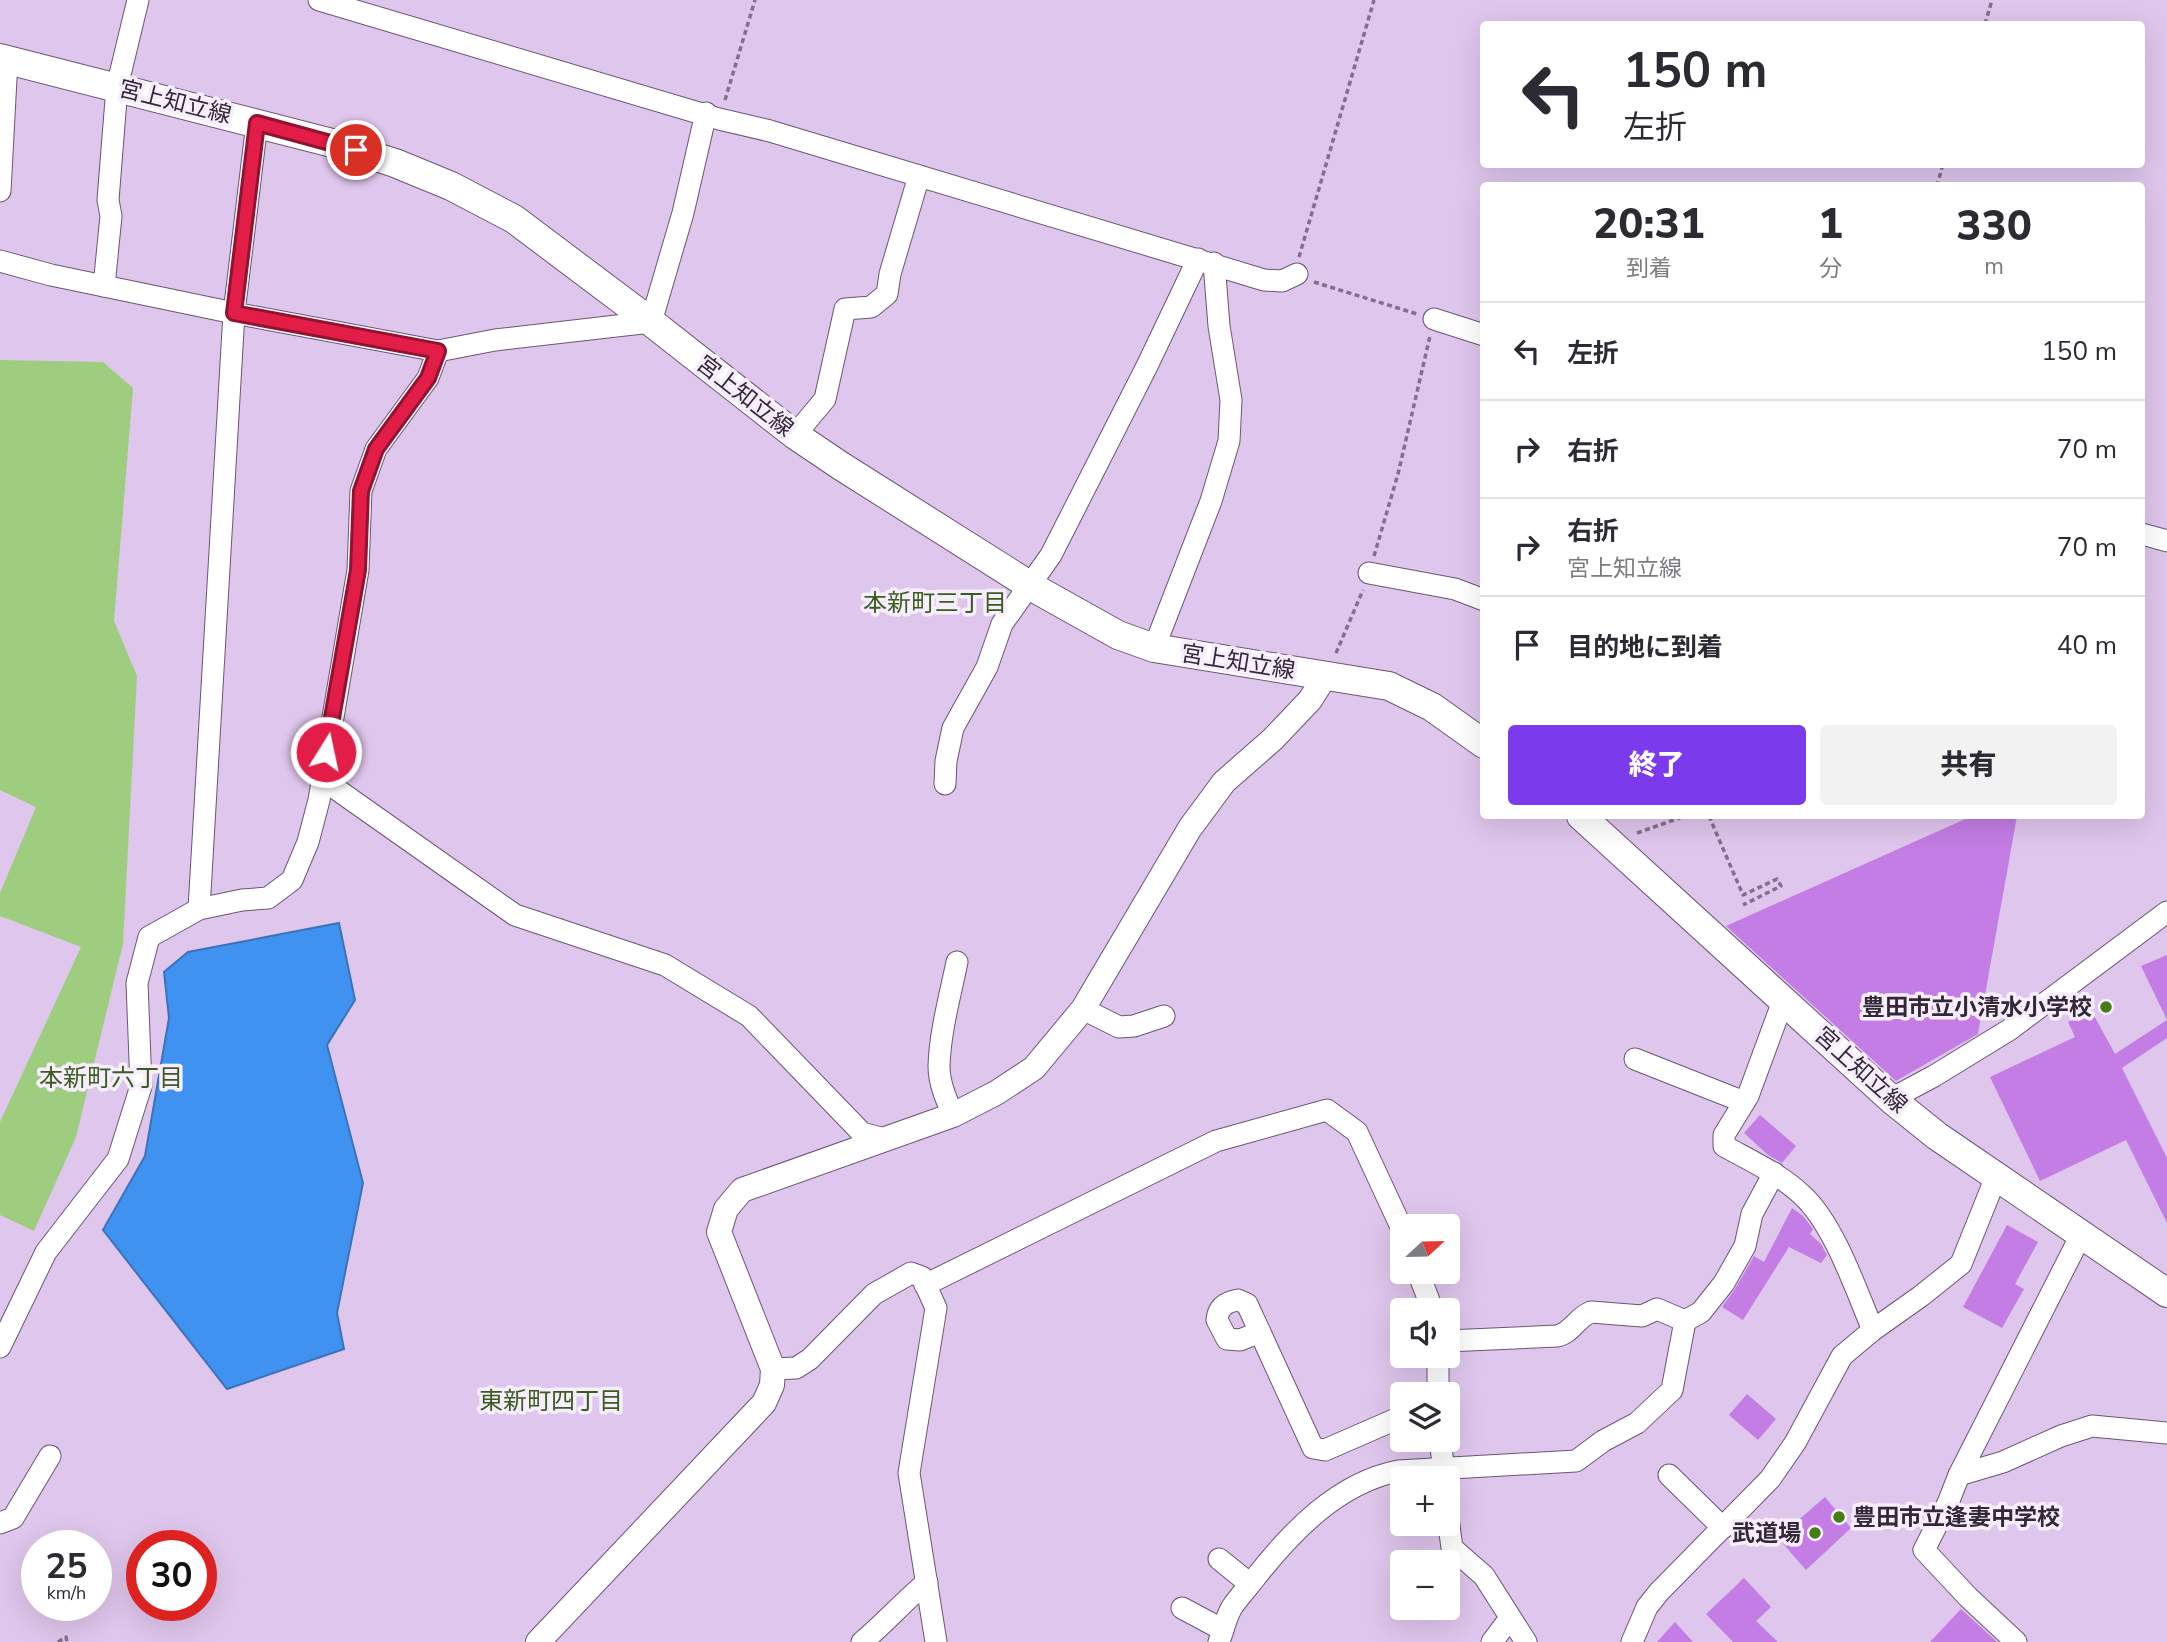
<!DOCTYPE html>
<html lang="ja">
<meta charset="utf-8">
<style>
body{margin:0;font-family:"Nunito Sans","Noto Sans JP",sans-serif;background:#f2f2f3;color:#2b2b33;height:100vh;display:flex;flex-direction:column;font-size:26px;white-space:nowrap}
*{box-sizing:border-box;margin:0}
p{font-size:23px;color:#7c7c81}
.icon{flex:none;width:38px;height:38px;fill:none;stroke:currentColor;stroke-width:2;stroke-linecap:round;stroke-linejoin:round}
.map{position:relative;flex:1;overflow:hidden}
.drawer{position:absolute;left:1480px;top:182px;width:665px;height:637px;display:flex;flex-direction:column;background:#fff;border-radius:7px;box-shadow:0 7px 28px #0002}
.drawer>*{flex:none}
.banner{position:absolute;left:1480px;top:21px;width:665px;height:147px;border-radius:7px;box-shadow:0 7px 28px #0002;background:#fff;color:#2b2b33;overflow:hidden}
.needle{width:46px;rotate:68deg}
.fabs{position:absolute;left:1390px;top:1214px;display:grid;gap:14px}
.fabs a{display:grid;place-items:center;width:70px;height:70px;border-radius:7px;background:#fff;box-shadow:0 7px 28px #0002;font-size:35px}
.speed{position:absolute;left:21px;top:1530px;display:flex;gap:14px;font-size:35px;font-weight:700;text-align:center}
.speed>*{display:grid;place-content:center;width:91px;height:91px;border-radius:50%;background:#fff;box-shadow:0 7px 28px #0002;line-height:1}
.speed small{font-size:18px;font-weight:400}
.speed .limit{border:10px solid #d22;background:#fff;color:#111}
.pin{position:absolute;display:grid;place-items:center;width:60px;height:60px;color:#fff;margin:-30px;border:4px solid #fff;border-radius:50%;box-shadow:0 2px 7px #0007}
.me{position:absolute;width:77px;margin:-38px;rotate:10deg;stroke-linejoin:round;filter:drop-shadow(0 0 5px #0008)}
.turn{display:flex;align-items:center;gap:24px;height:147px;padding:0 28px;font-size:32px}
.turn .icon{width:91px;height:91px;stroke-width:2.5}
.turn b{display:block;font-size:49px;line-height:60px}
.eta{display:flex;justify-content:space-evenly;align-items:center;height:119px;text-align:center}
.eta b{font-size:42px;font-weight:800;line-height:49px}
.cta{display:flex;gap:14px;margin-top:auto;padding:14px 28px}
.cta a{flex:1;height:80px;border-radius:7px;background:#7c3aed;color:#fff;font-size:28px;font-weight:800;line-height:80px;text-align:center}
.cta a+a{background:#f2f2f3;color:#2b2b33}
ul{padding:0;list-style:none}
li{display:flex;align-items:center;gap:21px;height:98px;padding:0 28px;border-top:2px solid #e1e1e2}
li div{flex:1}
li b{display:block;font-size:26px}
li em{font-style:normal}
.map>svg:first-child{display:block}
</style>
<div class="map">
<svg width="2167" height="1642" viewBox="0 0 2167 1642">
<rect width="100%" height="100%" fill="#dfc6ec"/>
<polygon fill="#9ecd80" points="0,360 103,362 133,388 114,621 137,676 123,944 76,1137 34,1231 0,1215 0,1122 81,947 0,916 0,893 36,807 0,790"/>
<polygon fill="#4092f0" stroke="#3c72b8" stroke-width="2" points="339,923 355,1000 327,1045 363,1183 337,1313 344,1349 227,1389 103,1230 145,1156 169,1018 164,972 188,952"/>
<g fill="#c37de5">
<polygon points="1972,816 2017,816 1978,1034 1896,1081 1726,926"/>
<polygon points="2167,955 2167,1038 2122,1068 2167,1158 2167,1223 2126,1140 2040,1181 1990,1077 2075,1037 2068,1022 2091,1010 2115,1054 2167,1020 2141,966"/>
<polygon points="1760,1115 1796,1146 1782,1163 1768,1155 1744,1133"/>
<polygon points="1792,1208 1803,1216 1813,1229 1810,1234 1821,1244 1827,1255 1821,1263 1789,1247 1743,1320 1722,1307 1735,1289 1754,1256 1764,1262"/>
<polygon points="2007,1225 2038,1242 2015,1284 2024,1289 2002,1328 1963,1307"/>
<polygon points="1747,1394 1776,1419 1758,1440 1729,1415"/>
<polygon points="1825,1497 1851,1528 1806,1570 1778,1538"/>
<polygon points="1744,1578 1771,1607 1756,1621 1778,1642 1733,1642 1706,1614"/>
<polygon points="1961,1609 1997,1642 1930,1642"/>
<polygon points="1675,1622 1693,1642 1657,1642"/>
</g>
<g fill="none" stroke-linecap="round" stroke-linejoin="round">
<g stroke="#6b5577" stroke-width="23">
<g id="minor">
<polyline points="319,0 719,119 770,131 1264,280 1282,281 1297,274"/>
<polyline points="0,191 7,60"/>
<polyline points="0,261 51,275 234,313 438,351 495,340 651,322 683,213 706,113"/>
<polyline points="104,286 111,216 108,200 117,87 138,0"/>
<polyline points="1434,319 1484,335"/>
<polyline points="795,435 825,399 845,309 871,307 887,294 890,274 919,176"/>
<polyline points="2142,534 2167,541"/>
<polyline points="1369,573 1455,589 1484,600"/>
<polyline points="1154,648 1211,501 1229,441 1231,400 1219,326 1214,263"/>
<polyline points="322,779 515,915 665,965 749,1016 862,1133 884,1139"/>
<polyline points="945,784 946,761 953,728 987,667 1002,624 1051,555 1147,366 1198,259"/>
<polyline points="199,909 234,313 257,123"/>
<path d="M1783 1001 1748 1096 1724 1135V1146C1751 1161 1780 1174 1802 1195 1834 1224 1856 1290 1873 1330"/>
<polyline points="1083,1009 1119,1027 1134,1026 1164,1016"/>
<polyline points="1635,1059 1744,1102"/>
<polyline points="1891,1099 1934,1076 2009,1030 2167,912"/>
<path d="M953 1115C946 1099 939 1083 939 1066 940 1032 950 996 957 962"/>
<polyline points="1418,1272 1433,1311"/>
<polyline points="925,1285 1216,1141 1327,1110 1357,1132 1402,1229"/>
<polyline points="1685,1321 1701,1312 1724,1283 1745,1246 1752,1214 1774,1173"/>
<path d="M1260 1332 1240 1340 1227 1339 1217 1320C1218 1307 1226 1302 1238 1300L1247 1304 1313 1448 1325 1450 1394 1420H1402"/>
<polyline points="0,1347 46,1252 118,1159 141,1086 137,983 149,937 199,909 242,900 268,898 292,880 308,842 319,800 358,570 361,491 376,449 428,378 438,351"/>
<polyline points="1438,1356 1438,1395"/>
<polyline points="773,1369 796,1368 810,1359 874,1294 911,1273 922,1277 936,1308 909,1473 936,1642"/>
<polyline points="1440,1440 1445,1479"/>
<polyline points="1669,1475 1723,1528"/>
<polyline points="1959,1475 2003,1462 2061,1436 2092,1426 2167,1433"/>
<polyline points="1447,1510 1452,1548 1484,1576 1526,1642"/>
<polyline points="0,1523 13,1518 50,1456"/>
<polyline points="1219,1559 1250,1584"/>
<polyline points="1182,1608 1223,1630"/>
<path d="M862 1642C885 1623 904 1601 927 1582"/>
<path d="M1219 1642C1223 1631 1226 1617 1232 1607 1239 1597 1248 1587 1255 1578 1292 1531 1338 1483 1398 1471L1576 1461 1603 1441 1637 1423 1672 1390 1685 1321 1657 1309 1642 1316 1591 1312C1577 1317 1572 1333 1557 1336L1447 1341"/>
<polyline points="1492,1642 1510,1618"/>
<polyline points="1632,1642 1647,1607 1659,1592 1770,1479 1795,1443 1842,1356 1873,1330 1921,1296 1961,1264 1996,1177"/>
<polyline points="2016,1642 1968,1597 1924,1550 1948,1503 1959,1475 2081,1235"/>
</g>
</g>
<g stroke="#6b5577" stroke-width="26">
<polyline id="tertiary" points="538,1642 764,1403 772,1385 773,1369 719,1232 726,1209 742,1190 953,1115 996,1093 1034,1068 1083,1009 1190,828 1224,782 1273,739 1310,700 1326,675"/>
</g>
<g stroke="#6b5577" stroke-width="30">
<g id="secondary">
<polyline points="0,58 336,144 395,163 451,186 514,219 651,322 795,435 841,466 1034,588 1118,635 1154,648 1389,686 1432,707 1484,744"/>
<polyline points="1581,816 1891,1099 1937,1136 2167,1293"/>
</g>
</g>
<g stroke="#807089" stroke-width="3.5" stroke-dasharray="5 3.5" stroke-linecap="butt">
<polyline points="1985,24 1992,0"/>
<polyline points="725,100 755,0"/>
<polyline points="1937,186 1943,164"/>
<polyline points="1299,257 1374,0"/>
<polyline points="1314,282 1417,314"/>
<polyline points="1374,556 1398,474 1430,336"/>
<polyline points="1336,653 1363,590"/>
<polyline points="1709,816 1743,895 1777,879 1781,886 1743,905"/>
<polyline points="1637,833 1685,816"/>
<polyline points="58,1642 66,1637 67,1642"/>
</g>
<use href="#minor" stroke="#fff" stroke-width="21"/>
<use href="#tertiary" stroke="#fff" stroke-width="24"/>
<use href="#secondary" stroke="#fff" stroke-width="28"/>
</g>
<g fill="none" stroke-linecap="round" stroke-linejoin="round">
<g stroke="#92132f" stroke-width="18">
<polyline id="route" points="326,752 358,570 361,491 376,449 428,378 438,351 234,313 257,123 356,150"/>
</g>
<use href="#route" stroke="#e11d48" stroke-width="12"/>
</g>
<g fill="#467d13" stroke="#f7edfd" stroke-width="2.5">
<circle cx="2106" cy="1007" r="7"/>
<circle cx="1839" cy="1517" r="7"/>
<circle cx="1815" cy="1533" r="7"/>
</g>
<g text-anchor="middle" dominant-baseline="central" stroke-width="7" stroke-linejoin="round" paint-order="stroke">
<g font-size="23" fill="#322837" stroke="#f7edfd">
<text transform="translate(175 102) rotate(14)">宮上知立線</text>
<text transform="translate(745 396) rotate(38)">宮上知立線</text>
<text transform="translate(1238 662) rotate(9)">宮上知立線</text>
<text transform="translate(1861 1070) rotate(42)">宮上知立線</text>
</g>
<g font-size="23" font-weight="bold" fill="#322837" stroke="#f7edfd" text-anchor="end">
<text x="2092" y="1007">豊田市立小清水小学校</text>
<text x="1853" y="1517" text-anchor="start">豊田市立逢妻中学校</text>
<text x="1801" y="1533">武道場</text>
</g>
<g font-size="24" fill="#395d1e" stroke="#f7edfd">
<text x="935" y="603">本新町三丁目</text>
<text x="111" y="1078">本新町六丁目</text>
<text x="551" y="1401">東新町四丁目</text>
</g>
</g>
</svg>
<div class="fabs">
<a><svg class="needle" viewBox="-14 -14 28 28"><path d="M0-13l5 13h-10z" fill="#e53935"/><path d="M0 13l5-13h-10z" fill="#7c7c81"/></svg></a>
<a><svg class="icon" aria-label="sound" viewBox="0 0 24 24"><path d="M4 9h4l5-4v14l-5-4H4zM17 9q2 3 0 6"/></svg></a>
<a><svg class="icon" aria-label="layers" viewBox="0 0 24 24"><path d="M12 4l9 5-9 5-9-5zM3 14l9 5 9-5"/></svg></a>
<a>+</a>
<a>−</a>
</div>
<div class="speed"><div>25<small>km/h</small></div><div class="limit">30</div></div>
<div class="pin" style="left:356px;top:150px;background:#d93025"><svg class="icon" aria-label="arrive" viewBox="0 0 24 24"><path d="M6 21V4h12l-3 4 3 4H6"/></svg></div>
<svg class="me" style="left:326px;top:752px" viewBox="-20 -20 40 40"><circle r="17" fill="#e11d48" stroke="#fff" stroke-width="3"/><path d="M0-11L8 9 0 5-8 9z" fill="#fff"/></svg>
<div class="banner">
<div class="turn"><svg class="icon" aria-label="left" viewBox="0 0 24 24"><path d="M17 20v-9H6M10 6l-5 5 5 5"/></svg><div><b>150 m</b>左折</div></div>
</div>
<section class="drawer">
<div class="eta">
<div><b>20:31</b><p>到着</p></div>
<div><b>1</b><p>分</p></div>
<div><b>330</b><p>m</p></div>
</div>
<ul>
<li><svg class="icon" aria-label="left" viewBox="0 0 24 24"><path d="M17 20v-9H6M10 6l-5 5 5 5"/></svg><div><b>左折</b></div><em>150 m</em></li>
<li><svg class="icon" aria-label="right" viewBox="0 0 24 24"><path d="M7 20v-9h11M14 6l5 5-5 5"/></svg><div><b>右折</b></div><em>70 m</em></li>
<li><svg class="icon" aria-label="right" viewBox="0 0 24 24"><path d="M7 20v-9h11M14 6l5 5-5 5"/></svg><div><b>右折</b><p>宮上知立線</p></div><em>70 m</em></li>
<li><svg class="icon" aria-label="arrive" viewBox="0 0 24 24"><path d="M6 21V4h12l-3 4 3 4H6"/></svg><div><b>目的地に到着</b></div><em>40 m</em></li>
</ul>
<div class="cta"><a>終了</a><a>共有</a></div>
</section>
</div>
